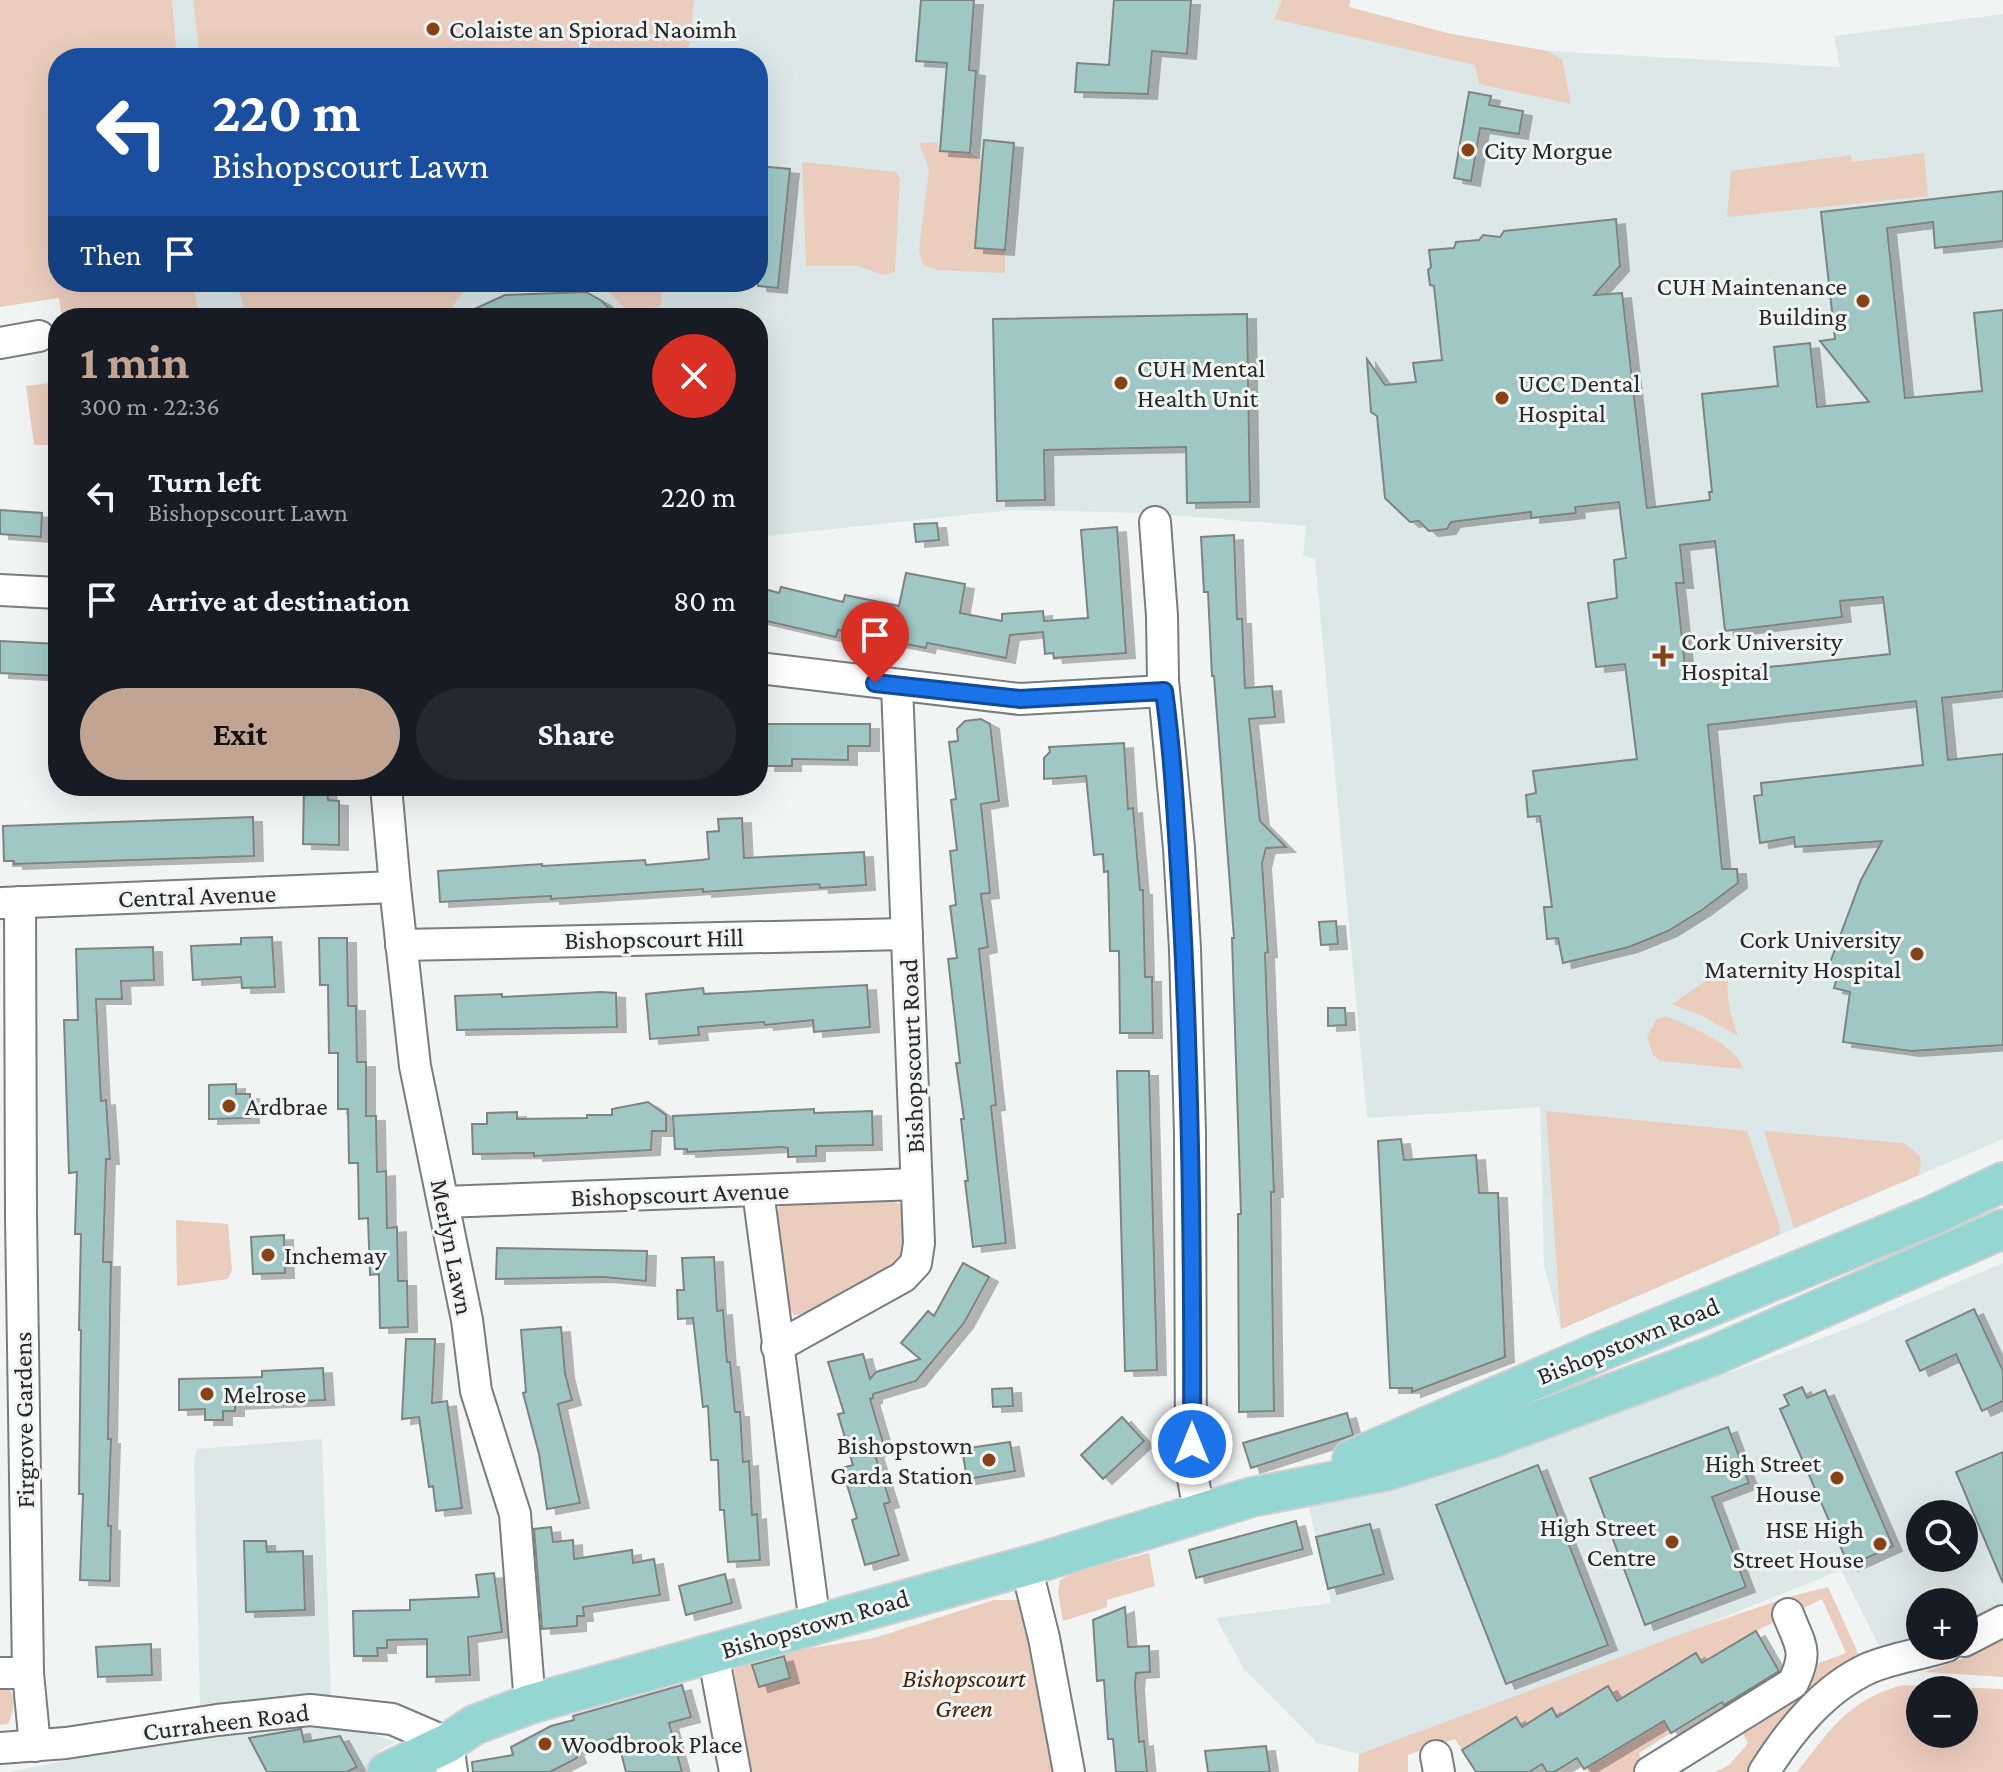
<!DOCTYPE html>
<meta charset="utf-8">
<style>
body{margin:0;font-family:"Crimson Pro",serif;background:#242831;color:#f1f3f6;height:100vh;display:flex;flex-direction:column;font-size:30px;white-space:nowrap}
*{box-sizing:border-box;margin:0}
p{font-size:26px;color:#9ea1a6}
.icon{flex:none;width:44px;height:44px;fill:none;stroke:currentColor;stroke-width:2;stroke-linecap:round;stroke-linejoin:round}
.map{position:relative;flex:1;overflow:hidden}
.side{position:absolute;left:48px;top:308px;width:720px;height:488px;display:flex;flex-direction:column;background:#171b24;border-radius:32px;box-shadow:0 8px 32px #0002}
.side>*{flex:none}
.guide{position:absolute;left:48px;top:48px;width:720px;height:244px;border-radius:32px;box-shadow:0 8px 32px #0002;background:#1a4fa0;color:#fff;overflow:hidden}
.buttons{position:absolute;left:1906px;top:1500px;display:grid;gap:16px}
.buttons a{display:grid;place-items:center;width:72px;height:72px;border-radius:50%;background:#171b24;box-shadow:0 8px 32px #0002;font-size:40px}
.pin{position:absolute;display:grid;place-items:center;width:68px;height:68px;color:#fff;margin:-82px -34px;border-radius:50% 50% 50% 0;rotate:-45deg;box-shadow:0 0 8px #0007}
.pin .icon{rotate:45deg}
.me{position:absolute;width:88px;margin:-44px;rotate:0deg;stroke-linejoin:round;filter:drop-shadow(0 0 6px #0008)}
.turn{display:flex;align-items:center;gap:28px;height:168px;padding:0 32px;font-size:36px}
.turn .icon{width:104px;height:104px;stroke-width:2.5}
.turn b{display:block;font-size:56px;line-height:68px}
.then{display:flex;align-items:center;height:76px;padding:0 32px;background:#0003;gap:16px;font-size:30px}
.round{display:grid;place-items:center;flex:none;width:84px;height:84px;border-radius:42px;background:#242831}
.summary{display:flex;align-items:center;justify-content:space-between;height:136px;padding:0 32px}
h1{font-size:48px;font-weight:700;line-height:60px;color:#c1a492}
.cta{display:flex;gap:16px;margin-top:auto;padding:16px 32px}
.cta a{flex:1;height:92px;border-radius:48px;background:#c1a492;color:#111;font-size:32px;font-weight:700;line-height:92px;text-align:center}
.cta a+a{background:#242831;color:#f1f3f6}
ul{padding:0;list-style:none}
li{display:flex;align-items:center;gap:24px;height:104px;padding:0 32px}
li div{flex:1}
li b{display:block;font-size:30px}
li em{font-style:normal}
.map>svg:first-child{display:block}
</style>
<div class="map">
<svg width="2003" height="1772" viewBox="0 0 2003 1772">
<defs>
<filter id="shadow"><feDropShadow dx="9" dy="5" stdDeviation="0" flood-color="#0004"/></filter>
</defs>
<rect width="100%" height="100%" fill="#f0f5f4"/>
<g fill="#dbe8e7" fill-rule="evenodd">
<polygon points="172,0 1350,0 1349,7 1447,33 1547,51 1840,67 1834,36 2003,14 2003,1139 1561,1329 1544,1265 1540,1107 1367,1118 1315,559 1303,556 1306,526 1147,513 1012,510 758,537 758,318 198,318 194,282 758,282 758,58 177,58"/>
<path d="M2003 1263V1609L1993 1615 1964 1623V1602H1920V1636L1880 1648 1841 1570 1645 1649 1359 1754 1317 1743 1244 1669 1216 1618 1331 1603 1308 1503 1551 1432 1748 1366 1859 1324ZM1920 1514H1964V1558H1920Z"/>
<polygon points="322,1439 331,1694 318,1725 358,1729 395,1742 377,1752 387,1759 364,1772 10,1772 185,1736 200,1705 194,1460 197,1449"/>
</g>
<g fill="#ebcdbd" fill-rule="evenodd">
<polygon points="0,0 172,0 177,58 58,58 58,282 194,282 198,318 62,318 59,298 0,307"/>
<polygon points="193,0 694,0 688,58 200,58"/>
<polygon points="1282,0 1350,0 1349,7 1447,33 1547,51 1562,59 1571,104 1479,84 1475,65 1274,19"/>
<polygon points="937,142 940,151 970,153 982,160 975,248 1005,250 1005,273 936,270 923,265 919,251 929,169 919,143"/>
<polygon points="1924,153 1928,196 1727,217 1731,171 1851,155 1852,162"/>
<polygon points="802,162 896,172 900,178 895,272 882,275 859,266 806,266"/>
<polygon points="236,282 663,282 660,307 625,309 600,282 467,287 453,306 452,318 247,318"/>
<polygon points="58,382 58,445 34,445 26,386"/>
<path d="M1730 964C1725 991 1728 1010 1738 1036L1702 1016 1672 1004Z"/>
<path d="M1665 1016C1687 1025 1737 1044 1743 1069L1660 1061 1653 1055 1647 1037 1656 1020Z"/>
<polygon points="1546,1111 1747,1131 1780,1226 1779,1235 1561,1329"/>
<polygon points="1764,1131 1904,1143 1919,1155 1921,1162 1919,1175 1794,1228"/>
<path d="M886 1199 900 1204 908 1216 904 1259C883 1279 822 1313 794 1315L784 1301 773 1221 779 1207 791 1202Z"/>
<polygon points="176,1220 228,1224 232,1270 228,1279 177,1286"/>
<polygon points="1149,1553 1155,1586 1107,1600 1107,1607 1063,1621 1058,1592 1060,1580 1077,1571"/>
<path d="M1828 1587 1859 1655C1809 1679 1781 1727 1751 1772H1715L1729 1765 1748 1743 1741 1730 1816 1664 1846 1653 1822 1599 1756 1631 1702 1663 1695 1653 1643 1685 1671 1733 1639 1753 1644 1765 1639 1772H1588L1584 1769 1639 1736 1608 1686 1557 1717 1552 1709 1522 1727 1516 1717 1462 1750 1455 1739 1408 1755V1772H1358L1359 1754 1706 1625 1792 1596Z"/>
<polygon points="994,1600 1022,1600 1057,1772 750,1772 734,1669 793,1651 874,1638"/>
<polygon points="2003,1637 2003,1677 1925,1672 1973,1655"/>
<path d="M0 1683H4C18 1698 15 1706 8 1724L0 1725Z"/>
<path d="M1902 1685 2003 1689V1772H1797C1832 1728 1846 1702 1902 1685ZM1920 1690H1964V1734H1920Z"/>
</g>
<g fill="#9fc8c4" stroke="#7f8382" stroke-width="2" fill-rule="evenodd" filter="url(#shadow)">
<polygon points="921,0 974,0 969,70 976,71 970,153 940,151 947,63 916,61"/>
<polygon points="1114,0 1191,0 1187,54 1152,51 1148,94 1075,92 1077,63 1109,65"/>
<polygon points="1469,92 1491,96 1489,105 1523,111 1519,134 1480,128 1471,181 1454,178"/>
<polygon points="984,140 1014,143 1005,250 975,248"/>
<polygon points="758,166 790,169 778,288 758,286"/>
<path d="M2003 191V241L1935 248 1933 222 1887 228 1905 398 1982 391 1974 313 2003 310V691L1942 698 1948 760 2003 754V1045L1911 1051 1843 1042 1850 992 1834 988 1839 971 1828 968 1861 880 1882 841 1795 847 1794 837 1760 843 1754 796 1762 795 1761 783 1923 765 1916 701 1708 725 1722 869H1737L1738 883 1702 910 1668 931 1629 947 1563 963 1558 938 1547 939 1544 907H1552L1540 816 1528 817 1526 795 1536 793 1533 771 1637 759 1625 664 1596 667 1588 603 1617 598 1614 560 1626 558 1619 502 1575 507 1576 513 1531 518V512L1451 522 1447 529 1429 531 1419 521 1410 522 1385 498 1377 416 1371 412 1367 359 1385 385 1416 382 1413 363 1442 360 1434 286 1430 285 1428 270 1431 267 1429 250 1454 248 1456 242 1479 240 1483 235 1500 237 1504 231 1616 219 1620 266 1594 295 1622 293 1647 508 1710 500 1709 492H1712L1702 394 1778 386 1774 347 1810 343 1817 407 1869 402 1820 341 1835 339 1821 212ZM1715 541 1725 631 1842 617 1840 601 1883 597 1890 654 1686 676 1676 583H1684L1680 545Z"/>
<polygon points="586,292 602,301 618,318 455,318 505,295"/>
<polygon points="1247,314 1250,502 1187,503 1186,447 1044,450 1045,500 997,501 993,319"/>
<polygon points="0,510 42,513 41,537 0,534"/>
<polygon points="937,523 939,540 916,542 914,524"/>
<polygon points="1117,527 1126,653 1054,658 1053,653 1045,654 1043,632 1010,635 1006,658 927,643 926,648 838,630 836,637 758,619 758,587 779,593 781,587 843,602 845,595 899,606 906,573 965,584 960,613 1002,621 1002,614 1043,611 1044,621 1088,618 1081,530"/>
<polygon points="1234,535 1237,619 1242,619 1245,688 1272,686 1275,717 1249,719 1260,821 1286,847 1266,848 1262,863 1268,952 1265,953 1274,1192 1271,1192 1274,1411 1239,1412 1238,1214 1241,1214 1232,938 1234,938 1214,676 1212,676 1208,592 1204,592 1201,537"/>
<polygon points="0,641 58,644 58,676 0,673"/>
<polygon points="981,719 990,724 999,801 981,804 990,893 981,894 988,947 979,949 996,1105 991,1106 1006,1243 973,1247 965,1181 968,1181 961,1119 964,1119 956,1063 960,1063 948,959 957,958 950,906 956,905 950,851 957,850 951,800 956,799 949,742 958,741 957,729 965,721"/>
<polygon points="767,724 870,724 870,746 848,746 848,760 792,759 792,766 766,766"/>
<polygon points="1124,743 1128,809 1133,808 1140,890 1143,890 1145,977 1152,977 1153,1033 1120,1033 1119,951 1110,951 1108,871 1104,872 1103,854 1094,855 1086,776 1044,779 1044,758 1050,752 1049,747"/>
<polygon points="304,786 327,786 328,800 339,801 339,845 303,844"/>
<polygon points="253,817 254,856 14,864 14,861 4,861 3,826"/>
<polygon points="742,818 744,858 864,852 866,885 820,888 819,884 703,892 703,889 551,899 551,896 440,902 438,871 542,864 542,866 645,860 646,865 701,860 709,859 707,832 719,831 718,819"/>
<polygon points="1336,921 1338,944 1321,945 1319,922"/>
<polygon points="272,937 275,987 242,988 241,977 193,980 191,946 241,944 241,938"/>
<polygon points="319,938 347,938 348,1006 356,1006 357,1062 366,1062 366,1116 376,1116 377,1172 386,1171 387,1228 397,1227 398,1281 407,1281 408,1327 380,1328 379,1274 370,1275 368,1218 359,1219 358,1163 349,1163 348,1109 338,1109 338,1053 329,1053 328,985 320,985"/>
<polygon points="153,947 154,980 121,981 122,999 96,999 101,1101 106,1100 110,1159 106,1159 103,1262 111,1262 108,1439 111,1439 108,1526 111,1526 110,1581 80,1580 83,1494 79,1494 81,1330 79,1330 81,1234 75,1234 77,1172 69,1173 64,1020 78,1020 76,949"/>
<polygon points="867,985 870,1027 814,1032 813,1020 765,1025 764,1022 698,1027 699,1035 650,1039 646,994 703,988 704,994"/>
<polygon points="601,992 616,993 617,1027 457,1030 455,996 502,994 502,997"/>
<polygon points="1328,1008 1345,1008 1346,1025 1328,1026"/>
<polygon points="1117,1071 1149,1071 1157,1370 1125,1371"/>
<polygon points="236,1084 236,1094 250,1094 250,1118 209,1119 209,1085"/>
<polygon points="648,1102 666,1115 666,1131 652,1131 651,1150 534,1156 534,1153 473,1154 472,1124 487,1124 487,1113 517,1112 517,1119 587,1118 587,1115 612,1115 612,1109"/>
<polygon points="814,1109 814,1113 872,1111 873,1145 816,1146 816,1156 788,1157 788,1148 782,1147 687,1152 687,1149 675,1149 673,1116"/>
<polygon points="1401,1139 1404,1160 1476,1155 1479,1193 1498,1193 1505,1357 1412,1392 1412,1388 1390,1388 1378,1141"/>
<polygon points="284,1235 285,1273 253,1274 251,1237"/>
<polygon points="497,1248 647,1251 646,1281 603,1277 496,1279"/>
<polygon points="714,1257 717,1311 723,1310 727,1362 730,1362 735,1412 740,1412 743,1462 749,1461 752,1515 757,1514 760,1560 728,1562 724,1510 720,1510 718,1460 711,1460 708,1406 703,1407 693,1318 678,1319 677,1290 684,1290 682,1258"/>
<polygon points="963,1263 989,1277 964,1323 916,1381 873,1394 873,1398 870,1399 885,1449 874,1452 890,1502 884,1504 899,1555 865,1565 852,1520 857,1518 842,1468 853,1465 838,1414 844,1413 828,1362 863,1354 870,1379 876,1372 920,1359 901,1343 928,1311 934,1316"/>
<polygon points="1974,1309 2003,1371 2003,1401 1982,1411 1956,1354 1920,1371 1906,1341"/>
<polygon points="561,1327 565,1373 572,1400 558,1404 580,1503 547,1509 539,1454 523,1393 526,1392 521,1330"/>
<polygon points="406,1339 435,1339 432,1403 447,1401 462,1508 436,1511 433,1486 429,1487 419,1417 402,1419"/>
<polygon points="323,1368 325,1400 235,1404 235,1411 223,1411 223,1420 205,1420 205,1409 179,1410 179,1379 262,1377 262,1371"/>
<polygon points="1802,1387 1807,1398 1825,1390 1893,1546 1849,1566 1780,1409 1789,1405 1784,1395"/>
<polygon points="1012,1388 1013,1406 993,1407 992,1389"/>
<polygon points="1347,1413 1353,1435 1251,1468 1243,1443"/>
<polygon points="1122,1417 1144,1441 1103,1479 1081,1455"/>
<polygon points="1728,1427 1749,1483 1712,1497 1746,1587 1645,1625 1590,1478"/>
<polygon points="1010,1442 1015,1471 967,1479 962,1449"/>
<polygon points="2003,1452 2003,1583 1956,1472"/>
<polygon points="1538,1465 1608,1645 1506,1684 1436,1505"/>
<polygon points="1296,1521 1303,1549 1196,1578 1189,1550"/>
<polygon points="1370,1524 1384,1574 1328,1589 1316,1537"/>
<polygon points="551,1527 553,1542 573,1540 574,1559 632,1550 633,1563 654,1559 660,1595 583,1607 584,1616 577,1616 577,1626 542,1629 534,1529"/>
<polygon points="244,1541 266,1541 267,1552 303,1551 305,1610 246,1612"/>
<polygon points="494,1573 502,1632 468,1637 470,1675 427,1677 427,1639 387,1640 387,1648 377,1648 378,1656 354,1656 353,1611 410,1610 410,1600 479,1597 476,1575"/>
<polygon points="725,1574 732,1603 686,1615 679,1586"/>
<polygon points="1125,1607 1128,1647 1149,1646 1150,1672 1136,1673 1135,1685 1139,1742 1144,1741 1147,1772 1116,1772 1113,1739 1108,1739 1104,1680 1097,1681 1093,1620"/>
<polygon points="1756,1631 1779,1671 1724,1705 1722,1702 1671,1733 1664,1721 1584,1769 1577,1758 1554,1772 1547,1772 1542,1764 1529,1772 1476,1772 1462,1750 1516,1717 1522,1727 1552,1708 1557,1717 1608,1686 1617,1701 1696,1653 1702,1663"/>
<polygon points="151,1644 152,1675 98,1677 96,1647"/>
<polygon points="784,1656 790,1678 759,1687 752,1665"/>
<polygon points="682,1685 691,1717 669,1723 682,1772 626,1772 617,1737 574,1750 577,1758 550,1772 473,1772 472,1762 513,1755 511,1747 551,1726 574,1720 573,1716"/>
<polygon points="301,1729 304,1742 340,1736 357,1767 347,1772 267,1772 249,1738"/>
<polygon points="1266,1746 1270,1772 1208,1772 1205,1751"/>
</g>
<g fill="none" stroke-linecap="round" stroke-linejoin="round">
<g stroke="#797d7d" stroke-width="34">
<g id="minor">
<polyline points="0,343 39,336"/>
<polyline points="1155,522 1162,616 1163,680 1179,848 1185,949 1190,1133 1191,1468 1199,1511"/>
<polyline points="0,590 58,593"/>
<polyline points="758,668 1020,699 1164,691"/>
<polyline points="386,786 395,887 415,1066 467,1320 476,1391 515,1514 530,1704"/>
<polyline points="20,902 21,1217 28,1673 35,1746"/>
<polyline points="2,903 395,887"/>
<polyline points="401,945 907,934"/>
<polyline points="758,1191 815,1624"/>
<polyline points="443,1202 916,1184"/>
<polyline points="777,1347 903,1277 916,1263 919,1243 897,686"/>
<polyline points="1026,1566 1044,1638 1069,1772"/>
<polyline points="1964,1641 2003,1621"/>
<polyline points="713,1653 735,1772"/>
<polyline points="0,1673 28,1673"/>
<polyline points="0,1748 66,1743 217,1720 310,1710 392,1719 448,1743 452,1772"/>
<polyline points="1436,1756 1439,1772"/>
<path d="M1650 1772 1793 1683C1809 1651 1800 1645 1788 1614"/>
<path d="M1764 1772C1790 1731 1823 1689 1869 1668 1893 1658 1922 1654 1947 1646"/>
</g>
</g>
<g stroke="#cfd0d0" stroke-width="42">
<g id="major">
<polyline points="1352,1459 1599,1352 1929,1217 2003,1182"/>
<polyline points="387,1772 448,1743 474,1725 530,1704 1041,1562 1252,1497 1386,1471 1489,1439 1710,1357 2003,1229"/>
</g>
</g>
<use href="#minor" stroke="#fff" stroke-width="30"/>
<use href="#major" stroke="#94d6d1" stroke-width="38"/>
</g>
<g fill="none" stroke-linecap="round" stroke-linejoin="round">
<g stroke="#114b97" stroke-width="20">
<path id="route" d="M875 683 1020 699 1164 691C1173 755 1176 820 1180 884 1191 1071 1193 1257 1192 1444"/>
</g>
<use href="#route" stroke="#1a73e8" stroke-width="14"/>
</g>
<g fill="#874317" stroke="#f0f5f4" stroke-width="3">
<circle cx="433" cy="29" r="8"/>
<circle cx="1468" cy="150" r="8"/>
<circle cx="1863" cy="301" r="8"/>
<circle cx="1121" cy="383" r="8"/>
<circle cx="1502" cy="398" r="8"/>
<path d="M1659 644h8v8h8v8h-8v8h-8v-8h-8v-8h8z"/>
<circle cx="1917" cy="954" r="8"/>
<circle cx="229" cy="1106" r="8"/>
<circle cx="268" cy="1255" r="8"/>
<circle cx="207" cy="1394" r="8"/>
<circle cx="989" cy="1460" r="8"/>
<circle cx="1837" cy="1478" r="8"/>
<circle cx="1672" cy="1542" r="8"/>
<circle cx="1880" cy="1544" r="8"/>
<circle cx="545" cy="1744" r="8"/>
</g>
<g text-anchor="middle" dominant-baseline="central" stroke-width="6" stroke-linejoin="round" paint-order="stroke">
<g font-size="26" fill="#272828" stroke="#f0f5f4" text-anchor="start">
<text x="449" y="29">Colaiste an Spiorad Naoimh</text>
<text x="1484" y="150">City Morgue</text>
<text x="1847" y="286" text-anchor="end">CUH Maintenance<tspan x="1847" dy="30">Building</tspan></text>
<text x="1137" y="368">CUH Mental<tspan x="1137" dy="30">Health Unit</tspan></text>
<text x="1518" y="383">UCC Dental<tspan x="1518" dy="30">Hospital</tspan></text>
<text x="1681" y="641">Cork University<tspan x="1681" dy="30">Hospital</tspan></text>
<text x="1901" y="939" text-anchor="end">Cork University<tspan x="1901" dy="30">Maternity Hospital</tspan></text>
<text x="245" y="1106">Ardbrae</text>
<text x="284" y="1255">Inchemay</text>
<text x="223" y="1394">Melrose</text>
<text x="973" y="1445" text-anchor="end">Bishopstown<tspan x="973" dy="30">Garda Station</tspan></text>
<text x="1821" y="1463" text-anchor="end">High Street<tspan x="1821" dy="30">House</tspan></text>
<text x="1656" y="1527" text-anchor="end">High Street<tspan x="1656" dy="30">Centre</tspan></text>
<text x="1864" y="1529" text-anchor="end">HSE High<tspan x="1864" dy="30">Street House</tspan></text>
<text x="561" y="1744">Woodbrook Place</text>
</g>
<g font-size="26" fill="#272828" stroke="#f0f5f4">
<text transform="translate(197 896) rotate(-2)">Central Avenue</text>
<text transform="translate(654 939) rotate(-1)">Bishopscourt Hill</text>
<text transform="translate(912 1056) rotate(-92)">Bishopscourt Road</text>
<text transform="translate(680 1194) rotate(-2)">Bishopscourt Avenue</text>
<text transform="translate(452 1247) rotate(79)">Merlyn Lawn</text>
<text transform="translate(1628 1341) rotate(-22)">Bishopstown Road</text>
<text transform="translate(24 1420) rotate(-91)">Firgrove Gardens</text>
<text transform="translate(815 1624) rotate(-16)">Bishopstown Road</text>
<text transform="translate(226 1722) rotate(-7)">Curraheen Road</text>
</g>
<g font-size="26" font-style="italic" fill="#481e03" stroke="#f0f5f4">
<text x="964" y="1678">Bishopscourt<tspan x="964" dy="30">Green</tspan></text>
</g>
</g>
</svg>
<div class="buttons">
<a><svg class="icon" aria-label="search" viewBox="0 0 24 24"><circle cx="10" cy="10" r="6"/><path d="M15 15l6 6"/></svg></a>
<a>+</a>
<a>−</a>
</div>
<div class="pin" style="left:875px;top:683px;background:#d93025"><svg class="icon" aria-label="arrive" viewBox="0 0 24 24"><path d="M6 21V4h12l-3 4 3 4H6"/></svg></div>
<svg class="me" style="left:1192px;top:1444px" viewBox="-20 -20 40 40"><circle r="17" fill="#1a73e8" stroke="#fff" stroke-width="3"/><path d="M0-11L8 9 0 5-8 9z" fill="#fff"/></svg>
<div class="guide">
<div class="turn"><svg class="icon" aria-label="left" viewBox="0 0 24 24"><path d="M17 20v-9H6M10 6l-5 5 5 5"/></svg><div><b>220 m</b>Bishopscourt Lawn</div></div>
<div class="then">Then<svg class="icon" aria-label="arrive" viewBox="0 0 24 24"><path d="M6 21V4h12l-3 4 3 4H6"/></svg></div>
</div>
<section class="side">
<div class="summary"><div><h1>1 min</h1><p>300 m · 22:36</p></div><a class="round" style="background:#d93025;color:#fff"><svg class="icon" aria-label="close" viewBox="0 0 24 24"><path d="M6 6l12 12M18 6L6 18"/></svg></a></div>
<ul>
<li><svg class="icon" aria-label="left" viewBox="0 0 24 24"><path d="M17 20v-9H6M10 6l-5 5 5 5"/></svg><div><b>Turn left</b><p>Bishopscourt Lawn</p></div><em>220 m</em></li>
<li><svg class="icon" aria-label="arrive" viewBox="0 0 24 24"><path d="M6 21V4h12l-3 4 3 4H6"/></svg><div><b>Arrive at destination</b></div><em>80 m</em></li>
</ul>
<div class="cta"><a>Exit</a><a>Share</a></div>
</section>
</div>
